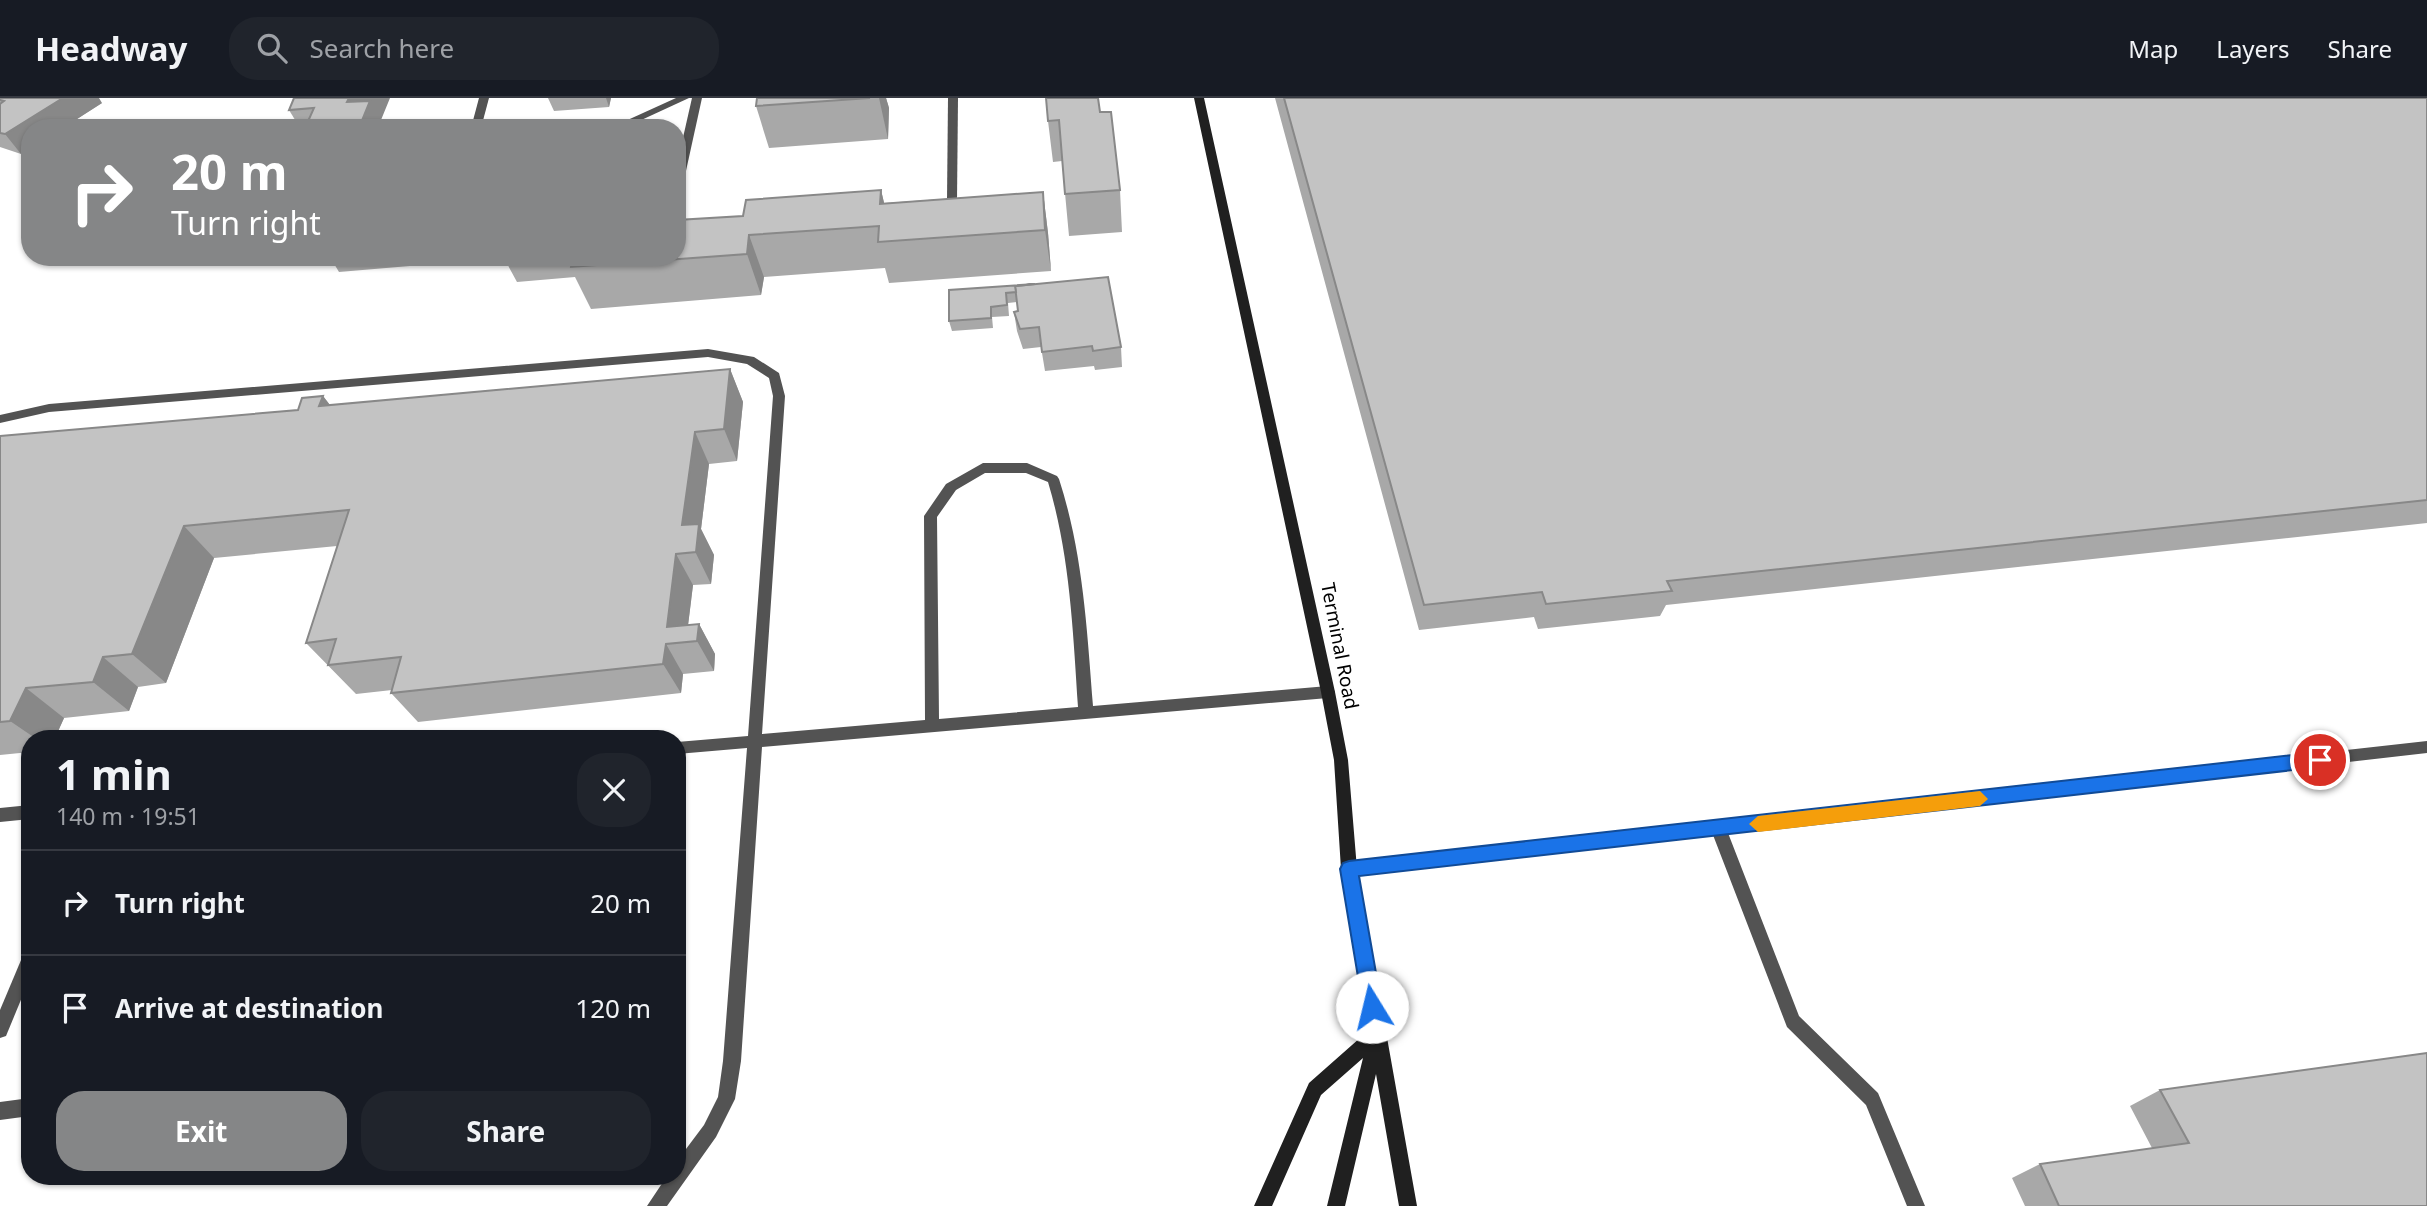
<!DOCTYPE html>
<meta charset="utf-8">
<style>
body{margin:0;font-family:"Noto Sans",sans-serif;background:#20242c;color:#f1f3f6;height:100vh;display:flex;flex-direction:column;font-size:26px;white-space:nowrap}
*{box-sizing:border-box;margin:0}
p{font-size:23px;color:#9ea1a6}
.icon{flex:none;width:38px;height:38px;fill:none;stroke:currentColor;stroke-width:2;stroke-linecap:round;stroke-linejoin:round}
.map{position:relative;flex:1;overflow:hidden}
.panel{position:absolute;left:21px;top:632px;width:665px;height:455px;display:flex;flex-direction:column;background:#171b24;border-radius:28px;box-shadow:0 2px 5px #0004}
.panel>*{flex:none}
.guide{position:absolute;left:21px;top:21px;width:665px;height:147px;border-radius:28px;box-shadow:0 2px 5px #0004;background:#858687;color:#fff;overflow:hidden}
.pin{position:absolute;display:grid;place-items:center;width:60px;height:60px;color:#fff;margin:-30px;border:4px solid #fff;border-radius:50%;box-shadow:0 2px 7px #0007}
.me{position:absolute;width:77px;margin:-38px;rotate:351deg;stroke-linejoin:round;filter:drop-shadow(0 0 5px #0008)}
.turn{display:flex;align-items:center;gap:24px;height:147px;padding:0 35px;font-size:32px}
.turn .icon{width:91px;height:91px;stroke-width:2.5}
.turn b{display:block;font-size:49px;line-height:60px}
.round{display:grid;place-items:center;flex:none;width:74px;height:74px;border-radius:28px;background:#20242c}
.headline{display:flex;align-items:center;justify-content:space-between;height:119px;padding:0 35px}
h1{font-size:42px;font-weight:700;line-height:52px}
.primary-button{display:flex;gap:14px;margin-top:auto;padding:14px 35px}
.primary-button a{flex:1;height:80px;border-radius:28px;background:#858687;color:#fff;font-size:28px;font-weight:700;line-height:80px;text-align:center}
.primary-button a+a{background:#20242c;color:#f1f3f6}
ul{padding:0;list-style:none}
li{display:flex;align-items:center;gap:21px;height:105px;padding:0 35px;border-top:2px solid #363941}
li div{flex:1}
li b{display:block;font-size:26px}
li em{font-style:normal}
header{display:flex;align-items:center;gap:42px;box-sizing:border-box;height:98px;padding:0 35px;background:#171b24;border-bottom:2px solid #363941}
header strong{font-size:33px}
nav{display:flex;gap:38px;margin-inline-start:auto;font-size:24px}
.search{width:490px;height:63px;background:#20242c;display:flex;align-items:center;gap:18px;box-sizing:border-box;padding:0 24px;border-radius:28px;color:#9ea1a6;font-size:26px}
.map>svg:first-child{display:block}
</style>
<header>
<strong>Headway</strong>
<div class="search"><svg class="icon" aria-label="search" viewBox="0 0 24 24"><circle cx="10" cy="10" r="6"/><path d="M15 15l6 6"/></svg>Search here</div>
<nav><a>Map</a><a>Layers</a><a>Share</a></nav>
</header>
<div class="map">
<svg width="2427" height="1108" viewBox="0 0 2427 1108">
<rect width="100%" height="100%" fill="#fff"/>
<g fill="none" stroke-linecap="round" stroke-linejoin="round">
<g fill="#535353" fill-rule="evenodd">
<polygon points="479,0 489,0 481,30 471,30"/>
<polygon points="676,0 689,0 624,30 610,30"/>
<polygon points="692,0 702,0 682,91 677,94 677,66"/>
<polygon points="948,0 958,0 957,102 952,105 947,102"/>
<path d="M708 251 754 259 779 275 785 298 762 636 925 622 924 418 946 386 983 365H1027L1057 378 1059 381C1083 455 1087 531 1093 608L1328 588 1333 590 1335 594 1333 598 1328 600 762 649 741 963 735 1001 716 1039 667 1108H647L667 1078H677V1063L704 1027 718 999 723 963 747 650 677 656V644L748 638 773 298 769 280 747 266 708 259 49 314 0 325V317L49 306ZM985 375H1026L1048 384C1070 457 1073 533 1078 609L939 621 937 419 956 392Z"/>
<polygon points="2427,643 2427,655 1728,735 1799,918 1878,995 1925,1108 1907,1108 1866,1007 1787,929 1713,737 1349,778 1343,776 1341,771 1343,766 1349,764"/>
<polygon points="30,707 30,721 0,724 0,710"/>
<polygon points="30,852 30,880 6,938 0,940 0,912 24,855"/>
<polygon points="30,1000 30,1018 0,1022 0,1004"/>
</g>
<polygon fill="#202020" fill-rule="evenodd" points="1194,0 1204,0 1335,594 1348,662 1357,771 1417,1108 1399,1108 1376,976 1345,1108 1327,1108 1363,960 1321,997 1272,1108 1254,1108 1309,985 1369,932 1341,771 1334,662 1321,594"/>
</g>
<g fill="#a8a8a8">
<polygon points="0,0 102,5 63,30 30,30 21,56 0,49"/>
<polygon points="294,0 381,22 386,30 300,30 289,12"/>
<polygon points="548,0 611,0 609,9 554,13"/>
<polygon points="757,0 886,0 889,10 888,41 769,50 756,8"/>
<polygon points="1275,0 2427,0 2427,425 1666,507 1660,518 1538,531 1534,519 1419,532"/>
<polygon points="1100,14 1120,92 1122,134 1069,138 1062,63 1053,64 1048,23"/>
<polygon points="881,92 884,105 1043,94 1048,135 1051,173 889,185 885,170 764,179 761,197 591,211 575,179 517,184 504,160 339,174 330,159 677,159 743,118"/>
<polygon points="1035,186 1121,249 1122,269 1095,272 1094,268 1045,273 1041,249 1023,251 1017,233 1014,214 1018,213 1017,204 1008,205 1009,218 992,219 993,230 952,233 949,223 949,192"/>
<polygon points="730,271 743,304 737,363 709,366 701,431 714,457 711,486 693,487 688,527 699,526 715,556 714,573 683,576 681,595 418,624 391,595 392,592 356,596 306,545 337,448 214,460 166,585 138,589 129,613 64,620 55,640 30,640 30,654 0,657 0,338 298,312 323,298 330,307"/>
<polygon points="2160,992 2427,1108 2025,1108 2012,1080 2040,1066 2152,1050 2130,1008"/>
</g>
<g fill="#888">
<polygon points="63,0 99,0 102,5 63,30 30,30 30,51 21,56 5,36"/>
<polygon points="349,0 390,0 381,22 386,30 359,30 347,4"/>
<polygon points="606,0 611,0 609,9"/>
<polygon points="879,0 886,0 889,10 888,41"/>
<polygon points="881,92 891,134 880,106"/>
<polygon points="1043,94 1048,135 1051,173 1045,132"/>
<polygon points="749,137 764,179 761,197 747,156"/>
<polygon points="566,159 580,159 571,169"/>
<polygon points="730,271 743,304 737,363 724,331"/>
<polygon points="323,298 348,331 319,308"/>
<polygon points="695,334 709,366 701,431 714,457 711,486 682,427"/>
<polygon points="184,428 214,460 166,585 132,556"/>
<polygon points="676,456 693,487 686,544 667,529"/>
<polygon points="699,526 715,556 714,573 697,543"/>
<polygon points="666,546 683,576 681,595 663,566"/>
<polygon points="103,559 138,589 129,613 93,584"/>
<polygon points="26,590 64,620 55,640 35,640 10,623"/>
</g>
<g fill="#c3c3c3" stroke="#888" stroke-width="2">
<polygon points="0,0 63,0 5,36 0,35 0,6 4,3 0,2"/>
<polygon points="294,0 349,0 347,4 370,3 359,30 305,30 314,10 289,12"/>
<polygon points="757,0 870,0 756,8"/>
<polygon points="1046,0 1098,0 1100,14 1111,14 1120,92 1065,96 1059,22 1048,23"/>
<polygon points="1284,0 2427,0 2427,402 1667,483 1672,493 1546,506 1542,494 1424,507"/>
<polygon points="881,92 880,106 1043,94 1045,132 878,144 879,128 749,137 747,156 571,169 573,159 677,159 677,122 743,118 746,102"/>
<polygon points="1108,179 1121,249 1093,253 1092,248 1042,254 1039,229 1020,231 1014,214 1018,213 1015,188"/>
<polygon points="1035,186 1015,188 1016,194 1006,195 1007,207 991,209 991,220 949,223 949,192"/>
<polygon points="730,271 724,331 695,334 682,427 699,426 696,454 676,456 667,529 699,526 697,543 666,546 663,566 391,595 401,559 328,567 336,541 306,545 349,412 184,428 132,556 103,559 93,584 26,590 10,623 0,624 0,338 298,312 302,300 323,298 319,308"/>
<polygon points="2427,955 2427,1108 2059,1108 2040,1066 2189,1045 2160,992"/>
</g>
<polygon fill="#1a73e8" stroke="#114b97" stroke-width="2" points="2320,654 2328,662 2320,669 1359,778 1382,909 1379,915 1372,918 1365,915 1363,909 1340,771 1343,765 1349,763"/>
<polygon fill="#f59e0b" points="1980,693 1988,701 1980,708 1758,734 1749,726 1758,718"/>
<g text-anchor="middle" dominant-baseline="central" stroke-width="5" stroke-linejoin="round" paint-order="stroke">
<g font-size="19" fill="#000" stroke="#fff">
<text transform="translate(1340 548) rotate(79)">Terminal Road</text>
</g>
</g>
</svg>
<div class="pin" style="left:2320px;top:662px;background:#d93025"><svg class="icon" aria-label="arrive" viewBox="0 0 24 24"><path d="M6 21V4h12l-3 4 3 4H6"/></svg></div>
<svg class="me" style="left:1372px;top:909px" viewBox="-20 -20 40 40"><circle r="19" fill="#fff"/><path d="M0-13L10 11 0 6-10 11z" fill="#1a73e8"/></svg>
<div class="guide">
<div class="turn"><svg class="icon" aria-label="right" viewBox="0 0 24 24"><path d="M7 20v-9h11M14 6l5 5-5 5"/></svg><div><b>20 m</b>Turn right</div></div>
</div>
<section class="panel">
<div class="headline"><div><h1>1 min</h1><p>140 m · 19:51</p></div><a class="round"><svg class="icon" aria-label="close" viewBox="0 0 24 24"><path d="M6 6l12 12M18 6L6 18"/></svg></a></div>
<ul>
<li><svg class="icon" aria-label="right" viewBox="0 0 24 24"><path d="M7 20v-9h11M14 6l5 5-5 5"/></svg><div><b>Turn right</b></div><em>20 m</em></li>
<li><svg class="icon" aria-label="arrive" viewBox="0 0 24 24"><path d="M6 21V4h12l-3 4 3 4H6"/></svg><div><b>Arrive at destination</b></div><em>120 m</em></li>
</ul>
<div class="primary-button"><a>Exit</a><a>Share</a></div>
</section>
</div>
